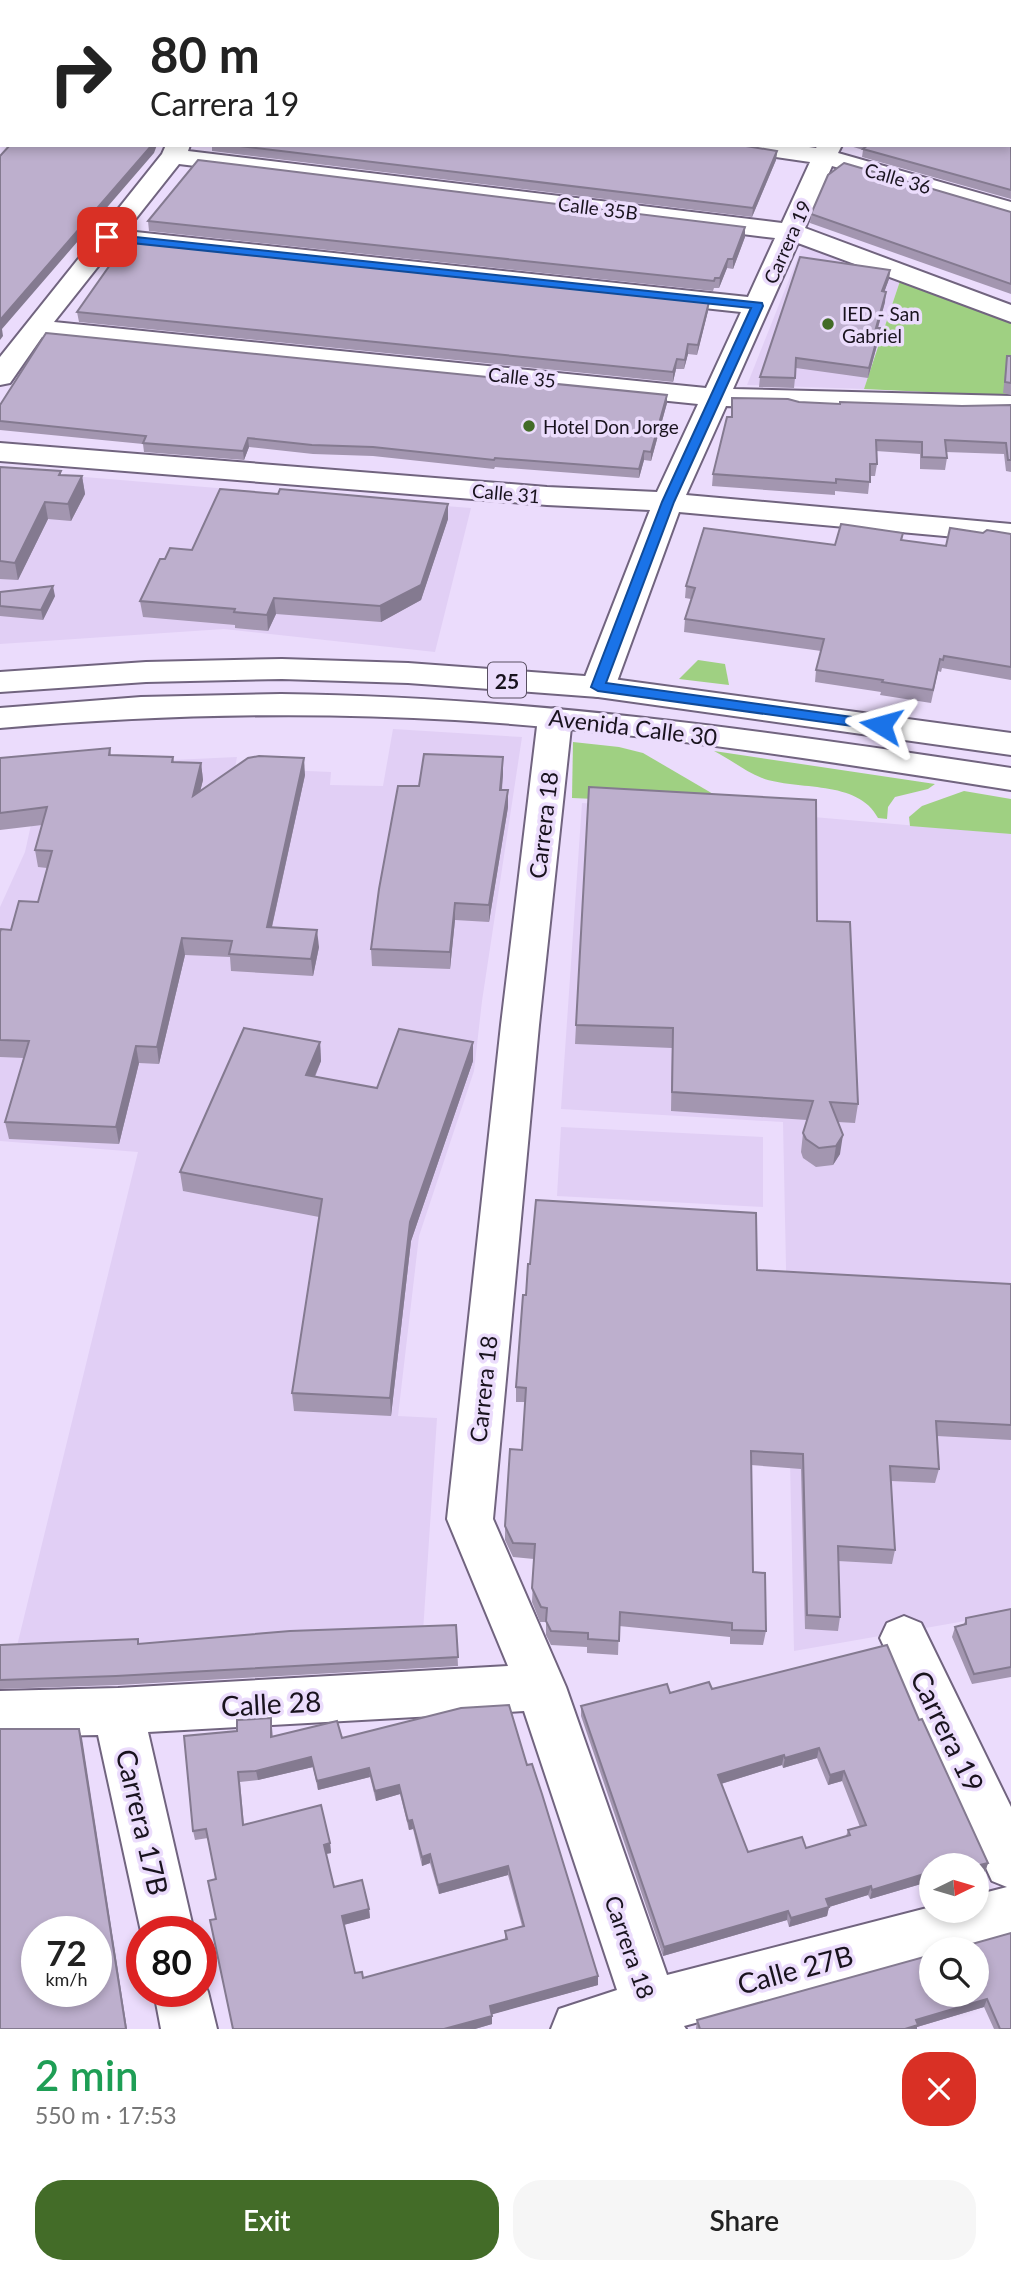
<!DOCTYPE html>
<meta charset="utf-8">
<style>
body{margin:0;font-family:Lato,sans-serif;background:#f6f6f6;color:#222;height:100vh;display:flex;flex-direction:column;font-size:26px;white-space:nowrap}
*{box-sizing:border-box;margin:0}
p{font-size:23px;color:#767676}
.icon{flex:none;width:38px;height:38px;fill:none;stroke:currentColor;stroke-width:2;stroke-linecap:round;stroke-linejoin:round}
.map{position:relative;height:2029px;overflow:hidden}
.drawer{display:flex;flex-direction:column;background:#fff;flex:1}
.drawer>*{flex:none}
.guide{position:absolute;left:0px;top:0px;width:1012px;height:147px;box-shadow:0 4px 10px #0003;background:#fff;color:#222;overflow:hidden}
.needle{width:46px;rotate:85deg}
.tools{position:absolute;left:919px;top:1853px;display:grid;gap:14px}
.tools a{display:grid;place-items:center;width:70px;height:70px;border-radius:50%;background:#fff;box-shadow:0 4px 10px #0003;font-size:35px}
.speed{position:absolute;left:21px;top:1916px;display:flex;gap:14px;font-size:35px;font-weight:700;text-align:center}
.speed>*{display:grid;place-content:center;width:91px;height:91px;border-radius:50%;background:#fff;box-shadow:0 4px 10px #0003;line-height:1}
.speed small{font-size:18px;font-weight:400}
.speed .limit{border:10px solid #d22;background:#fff;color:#111}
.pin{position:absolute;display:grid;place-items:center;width:60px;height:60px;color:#fff;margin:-30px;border-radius:14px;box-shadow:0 4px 10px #0006}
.me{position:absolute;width:77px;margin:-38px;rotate:278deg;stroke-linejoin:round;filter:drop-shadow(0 0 5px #0008)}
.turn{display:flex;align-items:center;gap:24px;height:147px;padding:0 35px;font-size:32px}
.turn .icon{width:91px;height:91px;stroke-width:2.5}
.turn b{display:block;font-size:49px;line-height:60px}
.round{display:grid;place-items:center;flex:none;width:74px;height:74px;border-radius:28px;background:#f6f6f6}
.summary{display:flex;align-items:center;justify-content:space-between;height:119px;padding:0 35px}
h1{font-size:42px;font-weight:600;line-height:52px;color:#1e9e55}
.cta{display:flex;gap:14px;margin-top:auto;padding:14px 35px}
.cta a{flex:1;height:80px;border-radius:28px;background:#436c28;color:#fff;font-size:28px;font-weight:600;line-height:80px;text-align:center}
.cta a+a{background:#f6f6f6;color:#222}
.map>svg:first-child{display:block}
</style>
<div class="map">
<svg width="1011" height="2029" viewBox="0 0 1011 2029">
<rect width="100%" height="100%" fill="#ebdcfc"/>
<g fill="#e1cff5">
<polygon points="802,247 900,281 864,389 747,385"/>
<polygon points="0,470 276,493 471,508 435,652 224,629 0,644"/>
<polygon points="393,729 522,737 482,1001 474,1071 419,1236 398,1416 437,1418 423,1632 16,1650 138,1152 0,1141 0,907 25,852 44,766 237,757 235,768 331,772 330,785 383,786"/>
<polygon points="582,803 813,817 1011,834 1011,1613 794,1651 783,1122 561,1109"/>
<polygon points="561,1127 763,1137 763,1207 557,1196"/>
</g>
<g fill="#9fd082">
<polygon points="900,281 1011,322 1011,396 864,389"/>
<polygon points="698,660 725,664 729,685 679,679"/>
<polygon points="573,742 619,747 643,753 732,805 572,798"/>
<path d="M714 751 935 784 928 789 895 797 888 807 887 819 878 818C858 779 797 791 762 778 746 772 730 759 714 751Z"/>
<polygon points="964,791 1011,799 1011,834 910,826 909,817 922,806"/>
</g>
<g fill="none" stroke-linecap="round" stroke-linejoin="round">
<g stroke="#71647f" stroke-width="4">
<g id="minor">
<polygon points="240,0 262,0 239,2"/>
<polygon points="1010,15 1011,16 1011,30 1010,29"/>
<polygon points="0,116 2,116 0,133"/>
<rect x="1010" y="126" width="1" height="15"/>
<path d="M166 145H190L188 151 782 223 810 162 742 152 733 150 730 145H795L816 148 818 145H842L838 153 1011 202V218L832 166 805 228 1011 305V322L798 243 733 389 1011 396V414L726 406 686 495 1011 524V542L679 512 615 687 610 694 598 697 586 694 581 687 650 510 547 505 0 461V443L547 487 657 492 698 404 42 337 10 383 0 385V357L162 154ZM179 164 775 238 748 297 126 231ZM115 245 741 312 706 388 54 322Z"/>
<polygon points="555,708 567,711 572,718 539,1025 493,1519 566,1687 667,1975 931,1907 931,1911 976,1911 976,1895 1007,1887 992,1881 880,1638 887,1623 904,1616 921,1623 1011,1807 1011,1938 969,1950 931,1950 931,1960 684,2026 686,2029 551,2029 559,2009 617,1990 524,1711 148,1732 194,1932 142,1932 142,1936 98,1735 0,1737 0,1691 118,1688 508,1666 447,1519 501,1025 538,718 543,711"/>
<polygon points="201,1975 208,1992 217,2029 161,2029 154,1992 201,1992"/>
</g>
</g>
<g stroke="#71647f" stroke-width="4">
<g id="highway">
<polygon points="282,659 408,663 598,677 1011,733 1011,755 598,697 408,683 282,679 146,682 0,692 0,672 146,662"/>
<path d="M281 694C527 697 769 731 1011 768V790C826 761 641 731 455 720 303 711 152 715 0 728V708L141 697Z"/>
</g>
</g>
<use href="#minor" fill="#fff" fill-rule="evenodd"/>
<use href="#highway" fill="#fff" fill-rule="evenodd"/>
</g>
<g fill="#a396b0" fill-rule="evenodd">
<polygon points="280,0 1011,0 1011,18 1010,18 1010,2"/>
<polygon points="1011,135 1011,199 862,157 863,150 847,145 1010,145"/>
<polygon points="212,145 740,145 777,151 776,160 752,217 212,151"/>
<polygon points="1011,212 1011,294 810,223 811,214"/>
<polygon points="148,221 745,237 733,269 727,268 719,288 714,288 713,291 149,231"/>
<polygon points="890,270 889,279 884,292 885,302 878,328 880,328 879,338 868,378 796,368 794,388 759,387 760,377"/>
<polygon points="708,311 697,355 688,354 684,369 676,369 673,382 79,322 77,312"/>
<polygon points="1007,356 1011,356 1011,395 1003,393"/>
<polygon points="732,398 839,404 962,406 1011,405 1011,472 1006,471 1004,454 946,452 947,458 945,470 920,469 920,454 876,451 877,464 875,476 870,476 868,494 835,491 835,495 712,486 713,474 731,417"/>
<polygon points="667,403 651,461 644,460 639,478 495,467 494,469 373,456 313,454 249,447 244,460 144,452 143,444 0,430 0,405"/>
<polygon points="0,467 61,471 61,475 82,476 85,494 71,521 48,519 18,580 0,579"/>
<polygon points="278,494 448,504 448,519 421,600 381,622 276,614 268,631 235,628 235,625 143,617 140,601 165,559 192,550"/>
<polygon points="903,533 902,540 946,546 983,533 1011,534 1011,680 942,668 941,672 938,671 931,703 880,695 881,692 815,682 816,670 821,651 684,632 685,619 691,599 685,598 686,586 835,545"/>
<polygon points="0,592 55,596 43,620 0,616"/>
<polygon points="110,748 111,755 173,757 174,762 201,763 203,780 200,791 305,775 272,927 319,947 313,976 231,971 230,957 185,955 159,1064 139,1063 119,1144 9,1139 5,1122 24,1058 0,1057 0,932 11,930 38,902 47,868 38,867 35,850 42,825 0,830 0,758"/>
<polygon points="503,774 502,790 508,807 489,922 455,920 450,969 372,966 371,949 419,786"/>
<polygon points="817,921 858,1104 855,1123 838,1122 840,1154 833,1165 816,1167 803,1158 801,1152 803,1133 807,1120 671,1111 672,1048 575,1044 576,1025"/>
<polygon points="320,1042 321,1061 315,1077 377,1088 473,1061 411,1241 391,1416 294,1411 292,1393 319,1217 183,1191 180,1172"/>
<polygon points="757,1270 1011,1284 1011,1440 937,1436 939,1469 935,1483 891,1481 895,1550 892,1564 838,1561 840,1617 838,1631 805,1629 801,1469 751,1465 753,1572 766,1631 763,1645 730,1644 730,1637 619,1626 618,1655 587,1653 587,1647 551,1645 546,1635 546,1622 540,1622 532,1602 534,1559 513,1557 505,1540 505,1526 522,1450 525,1402 516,1402 516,1387"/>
<polygon points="1011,1609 1011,1677 972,1684 952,1637 955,1627 964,1624 966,1618"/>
<polygon points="456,1625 458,1666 118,1685 0,1689 0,1645 139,1644"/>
<path d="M712 1689 919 1720 988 1863 985 1872 931 1866V1889L924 1891 921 1884 870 1899 868 1895 829 1907 827 1916 789 1927 787 1920 663 1956 581 1716V1706L670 1693ZM817 1758 828 1785 842 1781 860 1827 848 1830 846 1836 806 1848 748 1852 721 1784 782 1765 783 1768Z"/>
<path d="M271 1718 273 1737 342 1738 527 1765 598 1985 492 2014V2024L475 2029H233L216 1919V1879L208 1838 195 1840 193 1831 237 1731ZM313 1767 318 1790 370 1777 376 1801 400 1794 409 1830 413 1829 422 1866 430 1863 439 1894 508 1875 522 1926 505 1931V1939L363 1978 355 1973 344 1925 370 1918 369 1909 334 1887 326 1854 331 1853 330 1843 244 1825 240 1782 258 1780Z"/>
<polygon points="972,1944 1011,2029 994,2029 984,2007 917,2027 917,2029 696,2029 696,2028 697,2020"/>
</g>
<g fill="#847a90">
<polygon points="868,0 878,0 877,2 865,2"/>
<polygon points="152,145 157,145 154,153 2,329 3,336 0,340 0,320"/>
<polygon points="777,151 776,160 752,217 753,208"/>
<polygon points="745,227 745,237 733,269 733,259"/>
<polygon points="728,259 727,268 719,288 720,278"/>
<polygon points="890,270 889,279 881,301 882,291"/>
<polygon points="886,292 885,302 875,338 876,328"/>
<polygon points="709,302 708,311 697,355 698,345"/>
<polygon points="880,328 879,338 868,378 869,368"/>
<polygon points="688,344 688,354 684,369 685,360"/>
<polygon points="677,359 676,369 673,382 673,372"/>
<polygon points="667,395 667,403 651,461 651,452"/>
<polygon points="248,438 249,447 244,460 243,451"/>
<polygon points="644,451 644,460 639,478 639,469"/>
<polygon points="82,476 85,494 71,521 68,504"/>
<polygon points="45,502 48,519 18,580 15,563"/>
<polygon points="448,504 448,519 421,600 381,622 380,606"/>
<polygon points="53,586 55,596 43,620 41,610"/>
<polygon points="274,598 276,614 268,631 267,615"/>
<polygon points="503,757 503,774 500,807 500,790"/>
<polygon points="304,758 305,775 268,944 267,927"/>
<polygon points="201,763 203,780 195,812 193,796"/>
<polygon points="508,790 508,807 489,922 489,905"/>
<polygon points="455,903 455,920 450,969 450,952"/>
<polygon points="317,930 319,947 313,976 311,959"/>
<polygon points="182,938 185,955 159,1064 157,1047"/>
<polygon points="320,1042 321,1061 307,1094 306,1075"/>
<polygon points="473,1042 473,1061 411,1241 391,1416 390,1398 410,1222"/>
<polygon points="136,1046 139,1063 119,1144 116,1127"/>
<polygon points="843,1135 840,1154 833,1165 836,1146"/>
<polygon points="79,1729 82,1738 127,2029 126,2029"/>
<polygon points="819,1748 817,1758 783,1768 785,1758"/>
<polygon points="784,1755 782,1765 717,1785 718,1775"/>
<polygon points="311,1757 313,1767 258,1780 256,1771"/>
<polygon points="369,1768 370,1777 318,1790 317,1781"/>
<polygon points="844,1771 842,1781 828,1785 830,1775"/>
<polygon points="399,1785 400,1794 376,1801 375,1791"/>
<polygon points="412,1820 413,1829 409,1830 408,1821"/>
<polygon points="330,1843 331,1853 325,1854 324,1845"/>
<polygon points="430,1854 430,1863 422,1866 422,1857"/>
<polygon points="988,1863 985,1872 976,1875 976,1866"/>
<polygon points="508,1866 508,1875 439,1894 438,1885"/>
<polygon points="924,1874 921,1884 870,1899 872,1890"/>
<polygon points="931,1880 931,1889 924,1891 927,1881"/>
<polygon points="871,1886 868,1895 829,1907 827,1916 789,1927 791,1918 826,1899"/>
<polygon points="369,1909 370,1918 343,1925 342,1916"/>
<polygon points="788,1911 787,1920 663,1956 664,1947"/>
<polygon points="598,1976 598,1985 490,2015 490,2006"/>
<polygon points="987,1999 984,2007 917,2027 917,2029 905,2029 916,2020"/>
<polygon points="492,2016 492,2024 475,2029 444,2029"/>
</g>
<g fill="#bdafcd" stroke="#847a90" stroke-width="2" fill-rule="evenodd">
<polygon points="0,0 221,0 220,2 2,2 2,83 0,83"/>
<polygon points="280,0 868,0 865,2 278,2"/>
<polygon points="883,0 1011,0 1011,10 1010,10 1010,2 883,2"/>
<polygon points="1010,37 1011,38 1011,117 1010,117"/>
<polygon points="1010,134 1011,135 1011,190 863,149 868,145 1010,145"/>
<polygon points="10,145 152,145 0,320 0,156"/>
<polygon points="232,145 740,145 777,151 753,208"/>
<polygon points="198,160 745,227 733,259 728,259 720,278 715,278 714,281 148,221"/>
<polygon points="844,163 1011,212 1011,284 811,214 828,175"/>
<polygon points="134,241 709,302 698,345 688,344 685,360 677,359 673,372 77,312 124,245 130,246"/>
<polygon points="800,257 890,270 882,291 886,292 876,328 880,328 869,368 796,358 795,378 760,377"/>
<polygon points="46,333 667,395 651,452 644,451 639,469 495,458 494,460 373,447 312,445 248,438 243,451 143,443 146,436 0,421 0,405"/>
<polygon points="1007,356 1011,356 1011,383 1005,382"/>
<polygon points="732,398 788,399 799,402 840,404 840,402 962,406 1011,405 1011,460 1008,460 1006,443 945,440 947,458 922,457 922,442 876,440 877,464 870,464 870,482 836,479 836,483 713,474 727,417 732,417"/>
<polygon points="0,467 61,471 59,475 82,476 68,504 45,502 15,563 0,561"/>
<polygon points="220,489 278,494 280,489 448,504 421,585 380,606 274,598 267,615 234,612 235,609 140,601 160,559 165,559 170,548 192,550"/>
<polygon points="841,524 903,533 901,540 946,546 950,528 983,533 987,530 1011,534 1011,667 944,656 943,660 940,659 933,690 882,682 883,680 816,670 824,639 685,619 695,588 686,586 704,528 835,545"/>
<polygon points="53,586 41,610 0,606 0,592"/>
<polygon points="110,748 109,755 173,757 172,762 201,763 193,796 248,758 259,756 304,758 267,927 317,930 311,959 229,954 232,941 182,938 157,1047 136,1046 116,1127 5,1122 29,1041 0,1040 0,932 1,929 11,930 19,901 38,902 52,851 35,850 47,807 0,813 0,758"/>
<polygon points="424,754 503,757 500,790 508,790 489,905 455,903 450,952 371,949 379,889 398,786 419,786"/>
<polygon points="589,787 816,800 817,921 850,922 858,1104 830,1102 843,1135 836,1146 819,1148 806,1139 803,1133 813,1101 672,1092 673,1028 576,1025"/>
<polygon points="244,1028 320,1042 306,1075 377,1088 399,1029 473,1042 410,1222 390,1398 292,1393 322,1199 180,1172"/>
<polygon points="536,1200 756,1213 757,1270 1011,1284 1011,1425 936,1421 939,1469 890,1466 895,1550 838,1546 840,1617 807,1615 803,1454 751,1451 753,1572 765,1573 766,1631 732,1630 732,1623 620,1612 619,1641 588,1639 588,1633 551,1631 546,1621 547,1608 541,1607 532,1588 535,1544 513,1543 505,1526 510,1449 522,1450 526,1388 516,1387 523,1295 526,1295 528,1264 530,1264"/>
<polygon points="1011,1609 1011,1667 974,1674 955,1627 966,1624 966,1618"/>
<polygon points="456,1625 458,1657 116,1676 0,1680 0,1645 138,1639 138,1644 290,1631"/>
<path d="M887 1645 919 1720 922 1719 988 1863 976 1866H931V1880L927 1881 924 1874 872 1890 871 1886 826 1899 829 1907 791 1918 788 1911 664 1947 581 1706 667 1684 670 1693 709 1682 712 1689ZM819 1748 830 1775 844 1771 866 1825 848 1830 850 1835 806 1848 802 1837 748 1852 718 1775 784 1755 785 1758Z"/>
<path d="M509 1705 527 1765 532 1764 542 1794 598 1976 490 2006 492 2016 444 2029H233L210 1920 216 1919 208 1881 216 1879 206 1829 193 1831 184 1736 237 1731V1720L271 1718V1737L337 1721 342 1738 461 1708ZM311 1757 317 1781 369 1768 375 1791 399 1785 408 1821 412 1820 422 1857 430 1854 438 1885 508 1866 524 1926 505 1931 507 1939 363 1978 362 1972 355 1973 342 1916 369 1909 362 1880 334 1887 324 1845 330 1843 321 1805 243 1825 238 1772 256 1771Z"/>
<path d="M0 1729H79L126 2029H0ZM37 1932H96V1992H37Z"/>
<polygon points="1011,1933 1011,2029 1000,2029 987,1999 916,2020 918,2025 905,2029 700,2029 697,2020 931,1955 931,1995 976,1995 976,1950 942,1950 958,1944 972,1944"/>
</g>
<polygon fill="#1a73e8" stroke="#114b97" stroke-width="2" points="107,234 762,303 763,306 674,502 606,683 881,721 888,725 881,730 598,691 591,687 662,502 751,308 103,240 103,235"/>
<g fill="#436c28" stroke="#ebdcfc" stroke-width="2.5">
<circle cx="828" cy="324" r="7"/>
<circle cx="529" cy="426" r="7"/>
</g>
<g text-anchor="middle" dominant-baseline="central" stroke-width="7" stroke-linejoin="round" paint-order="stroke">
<g font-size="19" fill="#19131e" stroke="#ebdcfc">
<text transform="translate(898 178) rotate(16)">Calle 36</text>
<text transform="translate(598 208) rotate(7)">Calle 35B</text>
<text transform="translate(787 242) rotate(-66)">Carrera 19</text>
<text transform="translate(522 377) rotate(6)">Calle 35</text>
<text transform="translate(506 493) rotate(5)">Calle 31</text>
</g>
<g font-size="19" fill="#19131e" stroke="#ebdcfc" text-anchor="start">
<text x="842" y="313">IED - San<tspan x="842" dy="22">Gabriel</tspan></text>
<text x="543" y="426">Hotel Don Jorge</text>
</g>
<rect fill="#ebdcfc" stroke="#584f61" stroke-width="2" x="488" y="662.5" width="38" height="35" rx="5"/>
<g font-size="21" font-weight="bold" fill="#19131e">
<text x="507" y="680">25</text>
</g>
<g font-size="23" fill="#19131e" stroke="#ebdcfc">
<text transform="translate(633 727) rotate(7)">Avenida Calle 30</text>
<text transform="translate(543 825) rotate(-83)">Carrera 18</text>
<text transform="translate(483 1389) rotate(-84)">Carrera 18</text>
<text transform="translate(630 1947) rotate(71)">Carrera 18</text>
</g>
<g font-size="28" fill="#19131e" stroke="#ebdcfc">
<text transform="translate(271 1703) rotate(-3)">Calle 28</text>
<text transform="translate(948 1731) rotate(64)">Carrera 19</text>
<text transform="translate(143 1822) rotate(77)">Carrera 17B</text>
<text transform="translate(795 1969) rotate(-15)">Calle 27B</text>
</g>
</g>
</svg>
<div class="tools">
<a><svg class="needle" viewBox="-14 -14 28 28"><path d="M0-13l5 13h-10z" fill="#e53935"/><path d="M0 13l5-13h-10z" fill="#767676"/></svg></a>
<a><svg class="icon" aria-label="search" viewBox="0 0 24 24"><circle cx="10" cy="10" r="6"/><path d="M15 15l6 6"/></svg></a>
</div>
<div class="speed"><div>72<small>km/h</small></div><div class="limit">80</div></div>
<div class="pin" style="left:107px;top:237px;background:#d93025"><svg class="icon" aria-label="arrive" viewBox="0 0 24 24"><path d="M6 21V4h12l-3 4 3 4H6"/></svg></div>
<svg class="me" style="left:881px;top:725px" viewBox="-20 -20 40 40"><path d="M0-17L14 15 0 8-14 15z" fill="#1a73e8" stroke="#fff" stroke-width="4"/></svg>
<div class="guide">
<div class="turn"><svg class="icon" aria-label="right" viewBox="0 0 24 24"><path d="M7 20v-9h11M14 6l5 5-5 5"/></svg><div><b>80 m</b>Carrera 19</div></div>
</div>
</div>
<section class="drawer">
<div class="summary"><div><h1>2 min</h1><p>550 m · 17:53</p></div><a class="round" style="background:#d93025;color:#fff"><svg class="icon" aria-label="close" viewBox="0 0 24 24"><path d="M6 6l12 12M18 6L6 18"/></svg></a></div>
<div class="cta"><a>Exit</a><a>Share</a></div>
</section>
